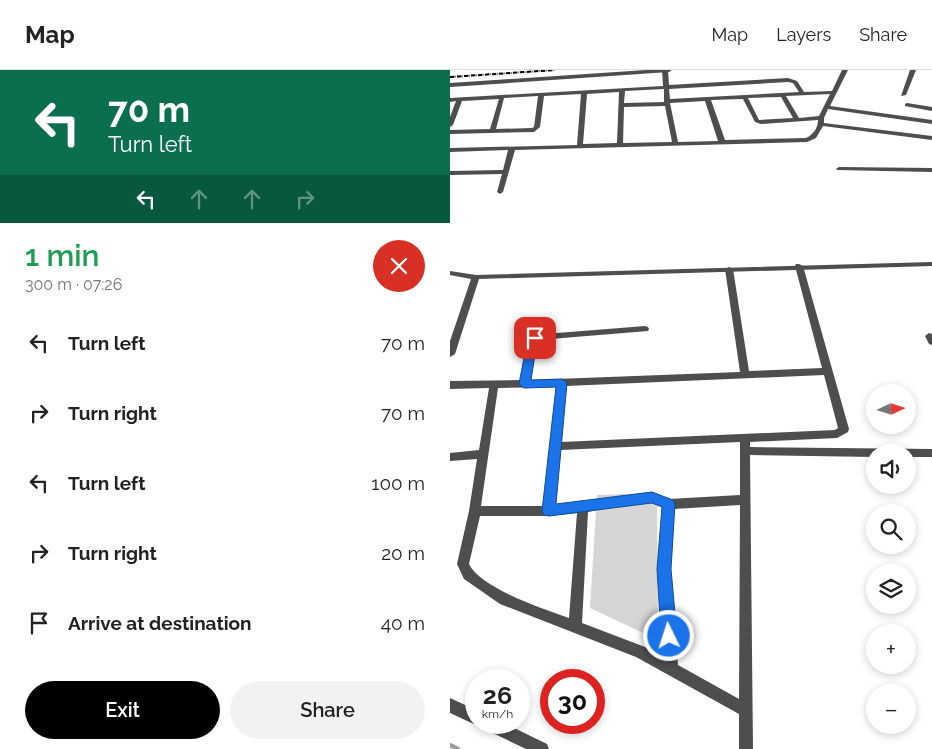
<!DOCTYPE html>
<meta charset="utf-8">
<style>
body{margin:0;font-family:Raleway,sans-serif;background:#f2f2f2;color:#222;height:100vh;display:flex;flex-direction:column;font-size:19px;white-space:nowrap}
*{box-sizing:border-box;margin:0}
p{font-size:16px;color:#767676}
.icon{flex:none;width:28px;height:28px;fill:none;stroke:currentColor;stroke-width:2;stroke-linecap:round;stroke-linejoin:round}
.map{position:relative;flex:1;overflow:hidden}
.sheet{display:flex;flex-direction:column;background:#fff;width:450px}
.sheet>*{flex:none}
.banner{background:#0b6e4f;color:#fff;overflow:hidden}
.needle{width:32px;rotate:86deg}
.fabs{position:absolute;left:416px;top:314px;display:grid;gap:10px}
.fabs a{display:grid;place-items:center;width:50px;height:50px;border-radius:50%;background:#fff;box-shadow:0 2px 8px #0003;font-size:25px}
.speed{position:absolute;left:15px;top:599px;display:flex;gap:10px;font-size:25px;font-weight:700;text-align:center}
.speed>*{display:grid;place-content:center;width:65px;height:65px;border-radius:50%;background:#fff;box-shadow:0 2px 8px #0003;line-height:1}
.speed small{font-size:12px;font-weight:400}
.speed .limit{border:8px solid #d22;background:#fff;color:#111}
.pin{position:absolute;display:grid;place-items:center;width:42px;height:42px;color:#fff;margin:-21px;border-radius:10px;box-shadow:0 2px 8px #0006}
.me{position:absolute;width:55px;margin:-28px;rotate:356deg;stroke-linejoin:round;filter:drop-shadow(0 0 4px #0008)}
.turn{display:flex;align-items:center;gap:18px;height:105px;padding:0 25px;font-size:22px}
.turn .icon{width:65px;height:65px;stroke-width:2.5}
.turn b{display:block;font-size:35px;line-height:42px}
.lanes{display:flex;align-items:center;height:48px;padding:0 25px;background:#0003;justify-content:center;gap:25px;direction:ltr}
.lanes .off{opacity:.35}
.round{display:grid;place-items:center;flex:none;width:52px;height:52px;border-radius:26px;background:#f2f2f2}
.summary{display:flex;align-items:center;justify-content:space-between;height:85px;padding:0 25px}
h1{font-size:30px;font-weight:600;line-height:38px;color:#1e9e55}
.primary-button{display:flex;gap:10px;margin-top:auto;padding:10px 25px}
.primary-button a{flex:1;height:58px;border-radius:30px;background:#000;color:#fff;font-size:20px;font-weight:600;line-height:58px;text-align:center}
.primary-button a+a{background:#f2f2f2;color:#222}
ul{padding:0;list-style:none}
li{display:flex;align-items:center;gap:15px;height:70px;padding:0 25px}
li div{flex:1}
li b{display:block;font-size:19px}
li em{font-style:normal}
header{display:flex;align-items:center;gap:30px;box-sizing:border-box;height:70px;padding:0 25px;background:#fff;border-bottom:1px solid #e0e0e0}
header strong{font-size:24px}
nav{display:flex;gap:28px;margin-inline-start:auto;font-size:18px}
main{display:flex;flex:1;min-height:0}
.map>svg:first-child{display:block}
</style>
<header>
<strong>Map</strong>
<nav><a>Map</a><a>Layers</a><a>Share</a></nav>
</header>
<main>
<section class="sheet">
<div class="banner">
<div class="turn"><svg class="icon" aria-label="left" viewBox="0 0 24 24"><path d="M17 20v-9H6M10 6l-5 5 5 5"/></svg><div><b>70 m</b>Turn left</div></div>
<div class="lanes"><svg class="icon" aria-label="left" viewBox="0 0 24 24"><path d="M17 20v-9H6M10 6l-5 5 5 5"/></svg><svg class="icon off" aria-label="ahead" viewBox="0 0 24 24"><path d="M12 20V5M6 11l6-6 6 6"/></svg><svg class="icon off" aria-label="ahead" viewBox="0 0 24 24"><path d="M12 20V5M6 11l6-6 6 6"/></svg><svg class="icon off" aria-label="right" viewBox="0 0 24 24"><path d="M7 20v-9h11M14 6l5 5-5 5"/></svg></div>
</div>
<div class="summary"><div><h1>1 min</h1><p>300 m · 07:26</p></div><a class="round" style="background:#d93025;color:#fff"><svg class="icon" aria-label="close" viewBox="0 0 24 24"><path d="M6 6l12 12M18 6L6 18"/></svg></a></div>
<ul>
<li><svg class="icon" aria-label="left" viewBox="0 0 24 24"><path d="M17 20v-9H6M10 6l-5 5 5 5"/></svg><div><b>Turn left</b></div><em>70 m</em></li>
<li><svg class="icon" aria-label="right" viewBox="0 0 24 24"><path d="M7 20v-9h11M14 6l5 5-5 5"/></svg><div><b>Turn right</b></div><em>70 m</em></li>
<li><svg class="icon" aria-label="left" viewBox="0 0 24 24"><path d="M17 20v-9H6M10 6l-5 5 5 5"/></svg><div><b>Turn left</b></div><em>100 m</em></li>
<li><svg class="icon" aria-label="right" viewBox="0 0 24 24"><path d="M7 20v-9h11M14 6l5 5-5 5"/></svg><div><b>Turn right</b></div><em>20 m</em></li>
<li><svg class="icon" aria-label="arrive" viewBox="0 0 24 24"><path d="M6 21V4h12l-3 4 3 4H6"/></svg><div><b>Arrive at destination</b></div><em>40 m</em></li>
</ul>
<div class="primary-button"><a>Exit</a><a>Share</a></div>
</section>
<div class="map">
<svg width="482" height="679" viewBox="0 0 482 679">
<rect width="100%" height="100%" fill="#fff"/>
<polygon fill="#d5d5d5" points="207,423 208,570 140,538 147,425"/>
<g fill="none" stroke-linecap="round" stroke-linejoin="round">
<polyline stroke="#9c9c9c" stroke-width="4.5" points="0,675 8,679"/>
<g fill="#4e4e4e" fill-rule="evenodd">
<path d="M212 0H218L219 15 338 8 347 11 354 22 382 21 392 0H398L380 36 482 50V54L378 39 374 48V53L482 66V70L373 56 366 68 357 72 65 80 53 122 50 124 47 122 52 104 0 105V101L53 100 58 80 0 82V78L127 75 131 24 94 26 90 57 84 62 0 64V60L40 59 49 29 12 31 3 55 0 57V47L6 31 0 32V28L213 16ZM338 12 343 13 349 22 220 29 219 19ZM214 19V32L174 33 175 21ZM169 22 167 73 133 74 137 24ZM380 24 369 46 349 48 336 26ZM88 26 84 57 82 58 46 59 54 28ZM331 27 343 48 309 50 298 28ZM293 29 305 52 311 54 368 50C368 58 363 65 356 68L275 70 261 30ZM255 31 268 71 228 72 220 33ZM215 36 222 72 173 73 174 37Z"/>
<polygon points="460,0 466,0 456,25 451,26"/>
<polygon points="457,33 482,37 482,41 455,36 455,34"/>
<polygon points="389,97 482,98 482,102 387,100 386,99"/>
<path d="M346 194H349L353 196 399 359 398 362 387 368 300 372V377L482 379V387H458V382H425V387L300 385 303 679H289V644L186 587 50 534 14 509 7 494 19 441 27 389 0 391V383L29 380 39 318 0 319V311L71 310 77 272 82 265 195 256 198 257 199 259 198 261 88 270 80 310 290 302 275 199 279 197 283 199 299 301 372 298 345 196ZM374 305 388 358 385 360 111 372 116 316ZM107 317 94 436H31L48 318ZM290 372V425L219 429 202 423 105 435 110 380ZM202 433 213 437 208 499 213 587 195 577 132 553 138 442 157 438ZM290 435 289 629 228 595 220 499 224 439ZM127 443 119 548C94 539 30 518 19 494L30 446H99Z"/>
<polygon points="479,263 482,264 482,275 479,274 475,266"/>
</g>
<g fill="#4e4e4e" fill-rule="evenodd">
<polygon points="196,0 222,0 219,2 0,17 0,13"/>
<polygon points="482,192 482,196 29,209 5,284 0,287 0,271 21,209 0,205 0,201 26,205"/>
<polygon points="0,628 26,640 26,652 52,652 97,674 99,679 76,679 30,657 29,654 26,655 0,643"/>
</g>
<polyline stroke="#000" stroke-width="2" stroke-dasharray="4.5 1 0.5 1" stroke-linecap="butt" points="0,7 105,0"/>
</g>
<polygon fill="#1a73e8" stroke="#114b97" points="85,264 90,268 87,272 81,310 112,309 117,313 106,434 202,422 223,430 225,434 221,499 227,566 224,571 219,573 214,571 211,566 207,499 212,437 202,433 99,446 94,445 92,441 106,317 74,318 69,314 77,272 81,265"/>
</svg>
<div class="fabs">
<a><svg class="needle" viewBox="-14 -14 28 28"><path d="M0-13l5 13h-10z" fill="#e53935"/><path d="M0 13l5-13h-10z" fill="#767676"/></svg></a>
<a><svg class="icon" aria-label="sound" viewBox="0 0 24 24"><path d="M4 9h4l5-4v14l-5-4H4zM17 9q2 3 0 6"/></svg></a>
<a><svg class="icon" aria-label="search" viewBox="0 0 24 24"><circle cx="10" cy="10" r="6"/><path d="M15 15l6 6"/></svg></a>
<a><svg class="icon" aria-label="layers" viewBox="0 0 24 24"><path d="M12 4l9 5-9 5-9-5zM3 14l9 5 9-5"/></svg></a>
<a>+</a>
<a>−</a>
</div>
<div class="speed"><div>26<small>km/h</small></div><div class="limit">30</div></div>
<div class="pin" style="left:85px;top:268px;background:#d93025"><svg class="icon" aria-label="arrive" viewBox="0 0 24 24"><path d="M6 21V4h12l-3 4 3 4H6"/></svg></div>
<svg class="me" style="left:219px;top:566px" viewBox="-20 -20 40 40"><circle r="17" fill="#1a73e8" stroke="#fff" stroke-width="3"/><path d="M0-11L8 9 0 5-8 9z" fill="#fff"/></svg>
</div>
</main>
